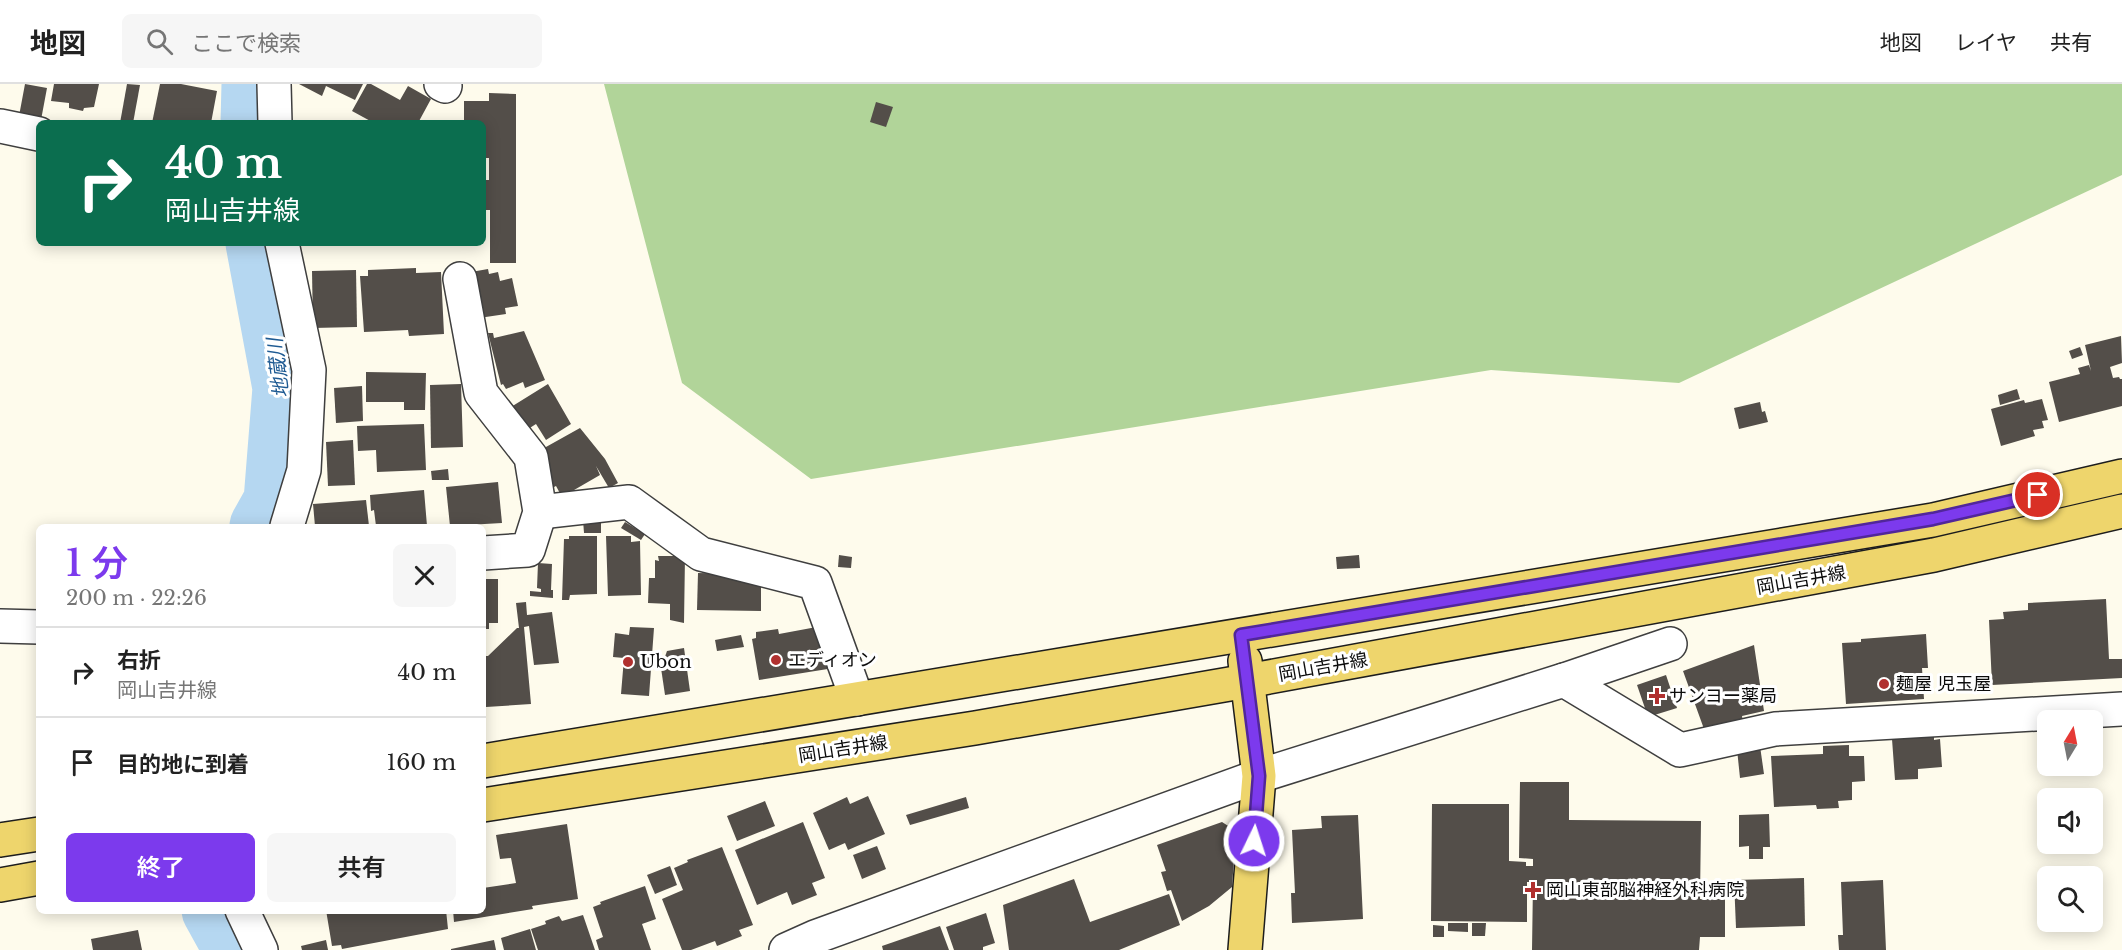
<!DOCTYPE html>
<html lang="ja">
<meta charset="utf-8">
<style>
body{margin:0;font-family:"Libre Baskerville","Noto Sans JP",serif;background:#f6f6f6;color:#222;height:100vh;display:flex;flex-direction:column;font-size:22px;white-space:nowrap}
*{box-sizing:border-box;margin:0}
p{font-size:20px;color:#767676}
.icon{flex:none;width:33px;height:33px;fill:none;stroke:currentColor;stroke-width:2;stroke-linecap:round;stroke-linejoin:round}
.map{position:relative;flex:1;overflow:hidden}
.panel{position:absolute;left:36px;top:440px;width:450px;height:390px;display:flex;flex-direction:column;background:#fff;border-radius:9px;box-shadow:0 3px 15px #0003}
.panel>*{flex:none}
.top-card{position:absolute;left:36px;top:36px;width:450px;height:126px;border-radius:9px;box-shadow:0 3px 15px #0003;background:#0b6e4f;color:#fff;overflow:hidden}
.needle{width:39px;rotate:10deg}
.controls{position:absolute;left:2037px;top:626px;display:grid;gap:12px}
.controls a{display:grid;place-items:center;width:66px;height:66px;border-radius:9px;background:#fff;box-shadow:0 3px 15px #0003;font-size:30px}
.pin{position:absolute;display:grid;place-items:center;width:51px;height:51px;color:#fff;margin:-26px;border:3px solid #fff;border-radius:50%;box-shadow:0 2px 6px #0007}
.me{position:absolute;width:66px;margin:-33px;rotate:4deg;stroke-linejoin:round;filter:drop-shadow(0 0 4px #0008)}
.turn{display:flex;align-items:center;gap:21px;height:126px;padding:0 30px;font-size:27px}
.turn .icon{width:78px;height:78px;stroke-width:2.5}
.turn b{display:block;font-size:42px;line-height:51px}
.round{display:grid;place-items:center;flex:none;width:63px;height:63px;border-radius:9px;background:#f6f6f6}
.head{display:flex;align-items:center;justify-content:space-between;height:102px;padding:0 30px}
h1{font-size:36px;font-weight:600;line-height:45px;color:#7c3aed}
.primary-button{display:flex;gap:12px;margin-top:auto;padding:12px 30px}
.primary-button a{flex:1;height:69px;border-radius:9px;background:#7c3aed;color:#fff;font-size:24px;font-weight:600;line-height:69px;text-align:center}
.primary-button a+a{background:#f6f6f6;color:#222}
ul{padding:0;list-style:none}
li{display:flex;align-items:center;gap:18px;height:90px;padding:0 30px;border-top:2px solid #e0e0e0}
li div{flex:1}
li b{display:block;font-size:22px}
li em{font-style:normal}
header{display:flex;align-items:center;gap:36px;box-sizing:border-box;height:84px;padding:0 30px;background:#fff;border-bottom:2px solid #e0e0e0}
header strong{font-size:28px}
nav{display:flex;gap:33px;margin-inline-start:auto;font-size:21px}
.search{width:420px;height:54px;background:#f6f6f6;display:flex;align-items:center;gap:15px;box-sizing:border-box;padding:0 21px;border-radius:9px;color:#767676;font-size:22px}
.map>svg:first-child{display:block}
</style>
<header>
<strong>地図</strong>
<div class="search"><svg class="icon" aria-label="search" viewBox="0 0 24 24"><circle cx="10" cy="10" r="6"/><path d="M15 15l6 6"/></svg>ここで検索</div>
<nav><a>地図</a><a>レイヤ</a><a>共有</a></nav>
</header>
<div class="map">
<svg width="2122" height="866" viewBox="0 0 2122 866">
<rect width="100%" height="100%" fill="#fefbec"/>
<polygon fill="#b1d499" points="604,0 2122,0 2122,91 1679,299 1491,286 811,395 682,299"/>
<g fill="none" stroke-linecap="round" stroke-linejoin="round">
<g stroke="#b5d7f1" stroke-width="63">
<polyline points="252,39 253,0"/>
<polyline points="257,159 284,304 275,417 261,442"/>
<polyline points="213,826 235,866"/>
</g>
</g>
<g fill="#534e49">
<polygon points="25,0 47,4 41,36 19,32"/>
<polygon points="54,0 99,0 94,23 84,24 83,27 69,24 69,19 51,17"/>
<polygon points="127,0 140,1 133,39 120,39"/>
<polygon points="160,0 181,0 217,7 211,39 152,39"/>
<polygon points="299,0 363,0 355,16 326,2 322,12"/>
<polygon points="367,0 371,0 400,16 408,2 431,15 418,39 374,39 352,27"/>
<polygon points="489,9 516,10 516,179 490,179 490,126 483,126 483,96 489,96 489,74 483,74 483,39 464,39 464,17 489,17"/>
<polygon points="876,18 893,23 886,43 870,38"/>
<polygon points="416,184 416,189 441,188 444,250 409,252 408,246 364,248 360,192 368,192 368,186"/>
<polygon points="488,185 489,190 498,188 500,197 512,194 518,222 505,224 506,230 479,234 471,188"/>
<polygon points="356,186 357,243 313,244 312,187"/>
<polygon points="524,247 545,296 525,304 523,298 506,305 503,300 501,301 488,249 493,249 494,254"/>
<polygon points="2121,252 2122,279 2110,283 2113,294 2119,293 2120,295 2122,295 2122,322 2059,338 2049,298 2080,290 2078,284 2089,281 2091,287 2085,261"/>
<polygon points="2080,263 2083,271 2072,275 2069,267"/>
<polygon points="366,288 426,289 425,326 404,326 404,318 366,318"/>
<polygon points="461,300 463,363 431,364 430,301"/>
<polygon points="548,300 571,340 546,356 536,340 525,347 511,323"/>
<polygon points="362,302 363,337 336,339 334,304"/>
<polygon points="2017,305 2020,315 2000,321 1998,311"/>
<polygon points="2042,315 2048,336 2042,337 2044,344 2033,346 2035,352 2001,362 1991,325 2024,316 2025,319"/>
<polygon points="1760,318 1762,328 1765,327 1768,338 1739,345 1734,324"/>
<polygon points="424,340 426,386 377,388 376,366 358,367 357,342"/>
<polygon points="580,344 605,375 618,399 609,404 596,382 600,391 562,413 556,402 546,407 537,368"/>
<polygon points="353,356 355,401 328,402 326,358"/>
<polygon points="448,385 449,396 432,396 431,387"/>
<polygon points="498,398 502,439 450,442 446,403"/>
<polygon points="424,406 427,442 376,442 374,426 371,427 370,411"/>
<polygon points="366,416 369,442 315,442 313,420"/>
<polygon points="601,435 601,449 584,449 583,436"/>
<polygon points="625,438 645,450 641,456 621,444"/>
<polygon points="569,452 597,452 597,510 570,511 569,516 562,516 564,455 569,455"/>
<polygon points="606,452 631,452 631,458 640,457 641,511 608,512"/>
<polygon points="839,471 852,473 851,484 838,483"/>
<polygon points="1359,471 1360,484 1337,485 1336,473"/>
<polygon points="658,472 685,472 684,539 670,536 670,520 648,519 649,494 655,494 655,476 659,477"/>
<polygon points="538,479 552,480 551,506 553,506 553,514 530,512 530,507 541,508 541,505 537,504"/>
<polygon points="698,489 747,490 761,495 761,527 697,526"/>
<polygon points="483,495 498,495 498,539 489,539 489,545 483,545"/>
<polygon points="2106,515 2109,575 2122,575 2122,594 1992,601 1989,536 2004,535 2003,528 2028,526 2028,519"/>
<polygon points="526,518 527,531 552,528 559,579 534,581 529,542 524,543 531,620 486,623 483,572 488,572 517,544 519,544 516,519"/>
<polygon points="822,542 834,584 759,596 752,555 756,554 756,548 778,545 779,550"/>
<polygon points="630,543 654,544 649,612 621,610 624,574 613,573 615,549 629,551"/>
<polygon points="1926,550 1928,584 1922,584 1924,615 1846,620 1842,559 1861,558 1861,555"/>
<polygon points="741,551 744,563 717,567 715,556"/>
<polygon points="1754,561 1764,627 1742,632 1743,638 1704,645 1683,587"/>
<polygon points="684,564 690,607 665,611 661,584 667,567"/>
<polygon points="1666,591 1677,624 1648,633 1637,601"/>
<polygon points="1934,652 1934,656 1940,655 1942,683 1918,685 1918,695 1895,696 1892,655"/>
<polygon points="1849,661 1849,672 1864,672 1865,697 1852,698 1852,716 1838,717 1839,724 1817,725 1816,721 1774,723 1771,672 1823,670 1823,662"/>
<polygon points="1760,662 1764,690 1740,694 1737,665"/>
<polygon points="1520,698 1569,698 1569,736 1701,737 1700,815 1725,815 1725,853 1700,853 1699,866 1532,866 1533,798 1527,798 1527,838 1431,837 1432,720 1509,720 1509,777 1526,778 1526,782 1533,782 1533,775 1519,774"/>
<polygon points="868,712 885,750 848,766 845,759 829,766 813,729 847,713 850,720"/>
<polygon points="966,713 969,724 910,741 906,731"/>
<polygon points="765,717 775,742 737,757 727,732"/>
<polygon points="1769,730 1770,763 1763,763 1763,775 1749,775 1749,762 1739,763 1739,731"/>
<polygon points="1358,731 1363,835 1292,839 1291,809 1295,809 1292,746 1322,744 1321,732"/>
<polygon points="803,738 825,794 812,799 817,811 792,821 787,808 757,821 735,766"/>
<polygon points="1222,738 1236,747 1232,803 1209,822 1182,837 1171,806 1167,807 1161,788 1166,787 1157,761"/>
<polygon points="567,740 578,815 532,822 533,825 454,838 453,826 483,826 483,804 516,799 511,774 500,775 496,751"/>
<polygon points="877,762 886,785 862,795 853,771"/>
<polygon points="722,763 753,841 739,846 742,852 717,862 715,857 691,866 682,866 662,815 683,806 674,784 688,778 687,776"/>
<polygon points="670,782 677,801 655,810 647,791"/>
<polygon points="1804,794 1805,842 1736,844 1734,796"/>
<polygon points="1074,795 1090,838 1169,810 1180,841 1119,866 1009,866 1003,821"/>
<polygon points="1883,796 1886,866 1839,866 1838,851 1843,851 1841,798"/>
<polygon points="645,802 656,835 642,840 651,866 599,866 596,856 603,853 593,823 601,820 600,818"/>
<polygon points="326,826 446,826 448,845 342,865 341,861 332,862"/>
<polygon points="986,829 995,859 983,863 983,866 954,866 946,843"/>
<polygon points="583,831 595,866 538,866 531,845 546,840 545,837 559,832 562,837"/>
<polygon points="1448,839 1468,839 1468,848 1448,847"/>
<polygon points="1472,839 1486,839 1485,852 1472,852"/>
<polygon points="1433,841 1444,842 1444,853 1433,853"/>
<polygon points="940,842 949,866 883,866 882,862"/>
<polygon points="530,845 536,866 504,866 501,854"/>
<polygon points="138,846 142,866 93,866 91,855"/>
<polygon points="326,856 328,866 302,866 301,862"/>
<polygon points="494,856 496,866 451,866 451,865"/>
</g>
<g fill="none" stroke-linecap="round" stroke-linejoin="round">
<g stroke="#3f3f3f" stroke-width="36">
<g id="minor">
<polyline points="274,0 275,39"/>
<polyline points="441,0 445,2"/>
<polyline points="0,42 39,50"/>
<polyline points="282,159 309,286 304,386 287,442"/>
<polyline points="460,195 481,309 531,373 540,428 528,466 483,469"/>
<polyline points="540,428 629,418 701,470 815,499 857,615"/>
<polyline points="0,542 39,543"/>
<polyline points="1564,596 1670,560"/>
<polyline points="1259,692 1564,596 1680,666 1775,645 2122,625"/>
<polyline points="242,826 261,866"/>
</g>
</g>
<g stroke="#3f3f3f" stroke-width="36">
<polyline id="tertiary" points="786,866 815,853 1259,692"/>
</g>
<g stroke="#1d1d1d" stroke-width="36">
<g id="primary">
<polyline points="1245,577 1259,692 1245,866"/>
<polyline points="483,677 1933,436 2122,392"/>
<polyline points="483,721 975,644 1247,597 1934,471 2122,427"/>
<polyline points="0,756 39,750"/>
<polyline points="0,801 39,794"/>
</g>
</g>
<use href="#minor" stroke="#fff" stroke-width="33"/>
<use href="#tertiary" stroke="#fff" stroke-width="33"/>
<use href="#primary" stroke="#eed56c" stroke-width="33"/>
</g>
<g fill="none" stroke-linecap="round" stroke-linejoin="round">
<g stroke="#51269a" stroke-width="15">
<polyline id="route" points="1254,757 1259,692 1241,551 1933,435 2038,411"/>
</g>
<use href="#route" stroke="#7c3aed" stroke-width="10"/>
</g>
<g fill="#b0302f" stroke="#fff" stroke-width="2">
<circle cx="776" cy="576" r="6"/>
<circle cx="628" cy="578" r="6"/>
<circle cx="1884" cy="600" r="6"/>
<path d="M1654 603h6v6h6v6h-6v6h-6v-6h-6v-6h6z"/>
<path d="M1530 797h6v6h6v6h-6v6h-6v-6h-6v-6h6z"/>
</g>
<g text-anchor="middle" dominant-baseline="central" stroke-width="6" stroke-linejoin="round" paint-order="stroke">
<g font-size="18" fill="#0c0c0c" stroke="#fff">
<text transform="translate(1801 496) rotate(-10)">岡山吉井線</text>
<text transform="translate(1323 583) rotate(-10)">岡山吉井線</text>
<text transform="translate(843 665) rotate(-9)">岡山吉井線</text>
</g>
<g font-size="18" fill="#0c0c0c" stroke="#fff" text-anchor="start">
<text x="788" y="576">エディオン</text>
<text x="640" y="578">Ubon</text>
<text x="1896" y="600">麺屋 児玉屋</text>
<text x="1669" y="612">サンヨー薬局</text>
<text x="1546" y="806">岡山東部脳神経外科病院</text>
</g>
<g font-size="20" font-style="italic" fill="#1f5b93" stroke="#fff">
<text transform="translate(278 284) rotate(-97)">地蔵川</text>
</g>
</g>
</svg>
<div class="controls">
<a><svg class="needle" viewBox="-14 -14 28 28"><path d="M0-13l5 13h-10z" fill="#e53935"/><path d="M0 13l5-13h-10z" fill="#767676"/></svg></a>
<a><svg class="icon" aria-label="sound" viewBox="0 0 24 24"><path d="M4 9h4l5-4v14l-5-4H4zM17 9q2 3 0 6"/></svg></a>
<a><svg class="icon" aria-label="search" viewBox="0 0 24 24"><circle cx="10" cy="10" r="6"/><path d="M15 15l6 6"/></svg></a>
</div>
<div class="pin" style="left:2038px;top:411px;background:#d93025"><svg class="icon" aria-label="arrive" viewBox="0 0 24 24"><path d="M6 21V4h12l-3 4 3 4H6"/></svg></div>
<svg class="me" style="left:1254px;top:757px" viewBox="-20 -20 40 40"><circle r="17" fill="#7c3aed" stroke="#fff" stroke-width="3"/><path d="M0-11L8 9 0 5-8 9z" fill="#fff"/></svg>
<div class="top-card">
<div class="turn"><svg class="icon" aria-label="right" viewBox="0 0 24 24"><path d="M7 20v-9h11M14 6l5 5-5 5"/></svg><div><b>40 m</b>岡山吉井線</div></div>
</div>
<section class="panel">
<div class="head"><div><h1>1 分</h1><p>200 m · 22:26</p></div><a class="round"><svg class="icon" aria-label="close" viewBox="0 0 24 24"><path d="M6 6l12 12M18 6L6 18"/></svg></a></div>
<ul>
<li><svg class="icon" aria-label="right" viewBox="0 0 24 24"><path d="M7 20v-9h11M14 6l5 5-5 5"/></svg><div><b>右折</b><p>岡山吉井線</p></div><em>40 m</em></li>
<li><svg class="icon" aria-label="arrive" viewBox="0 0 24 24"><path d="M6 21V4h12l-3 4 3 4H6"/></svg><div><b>目的地に到着</b></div><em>160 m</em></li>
</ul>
<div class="primary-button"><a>終了</a><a>共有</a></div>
</section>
</div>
